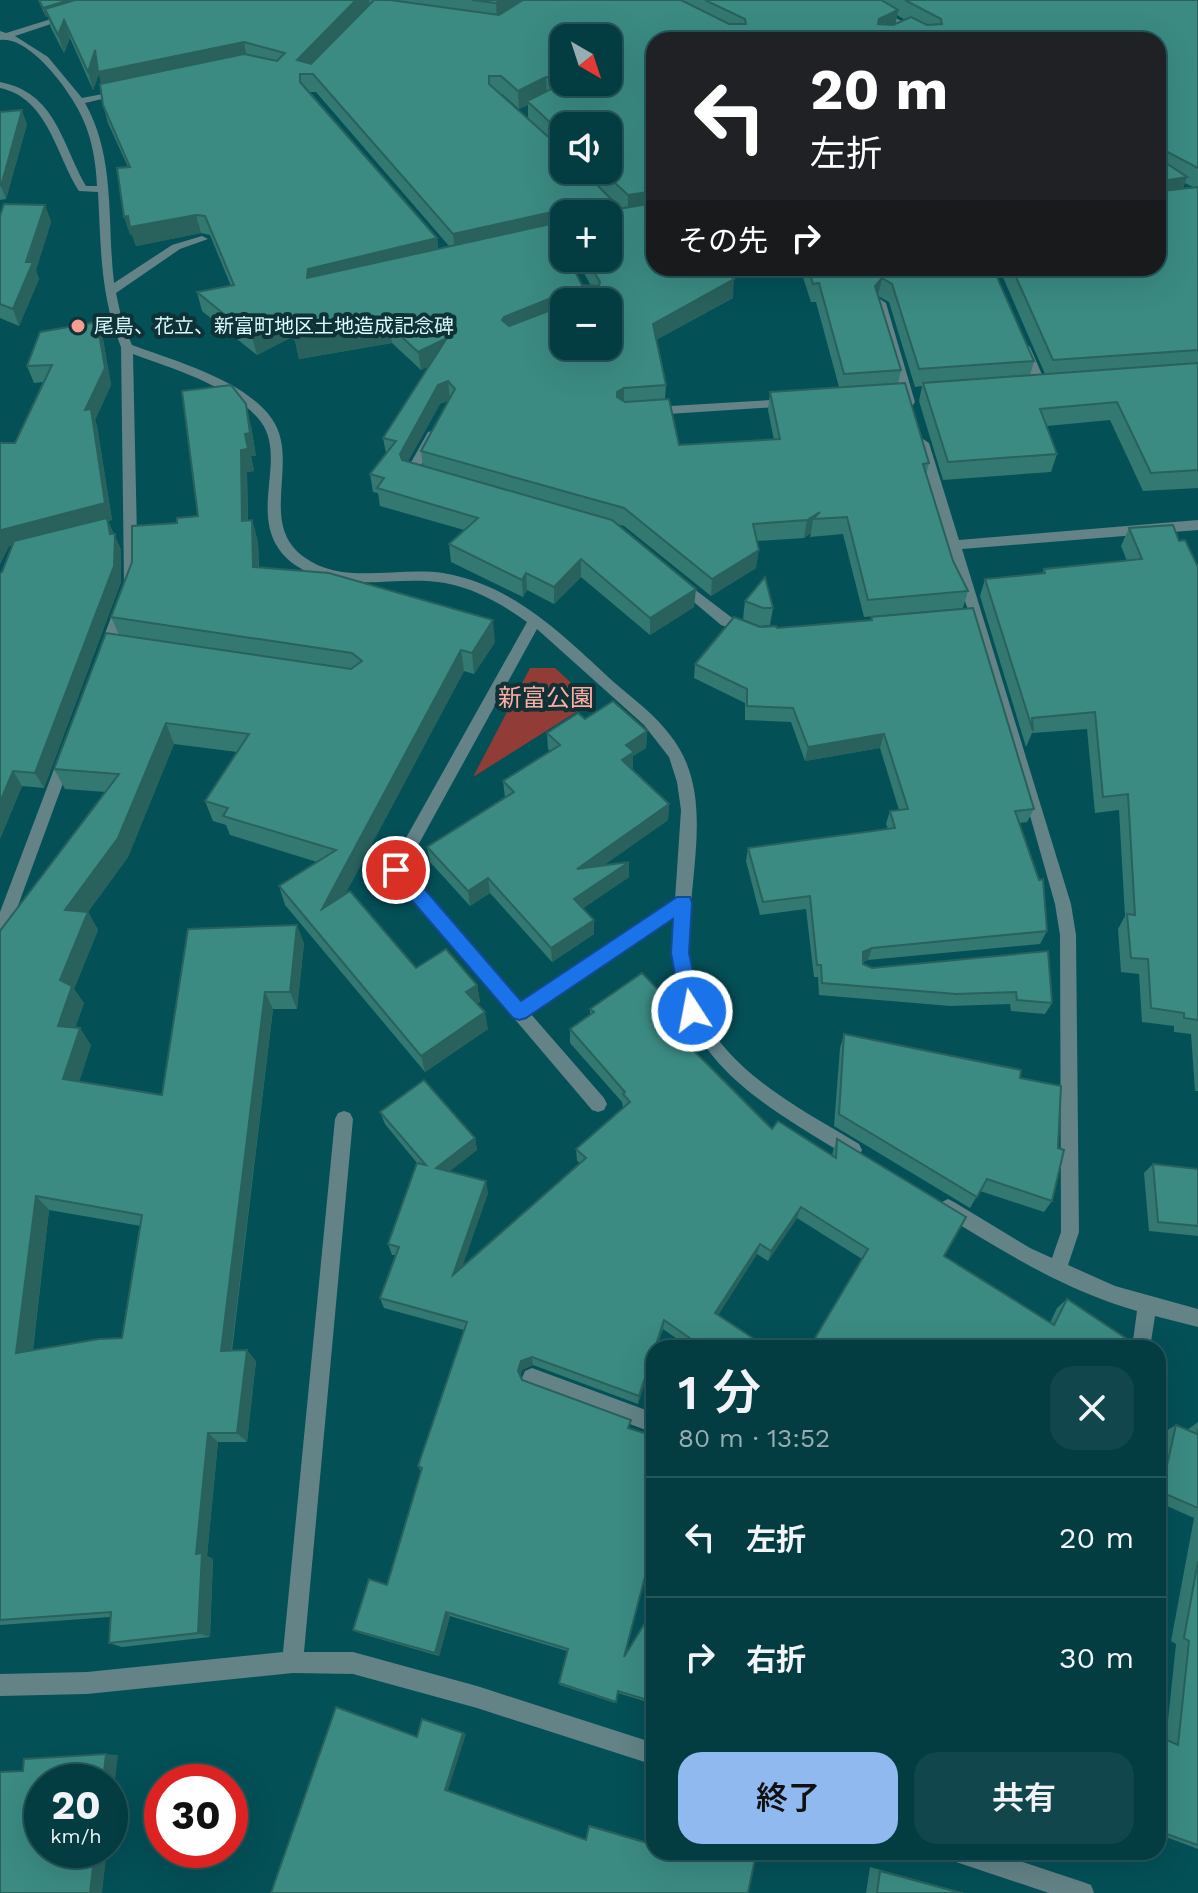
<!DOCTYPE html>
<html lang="ja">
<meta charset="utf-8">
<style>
body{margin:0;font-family:"Work Sans","Noto Sans JP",sans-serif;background:#11474c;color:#f1f3f6;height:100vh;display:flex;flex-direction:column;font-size:30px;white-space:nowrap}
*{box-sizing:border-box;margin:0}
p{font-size:26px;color:#97adb1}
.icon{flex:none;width:44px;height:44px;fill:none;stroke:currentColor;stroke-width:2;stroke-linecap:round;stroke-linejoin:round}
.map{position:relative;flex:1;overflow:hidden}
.sheet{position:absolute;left:646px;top:1340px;width:520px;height:520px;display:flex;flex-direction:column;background:#033c41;border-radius:24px;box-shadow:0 8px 32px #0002,0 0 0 2px #24565a}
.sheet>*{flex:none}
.top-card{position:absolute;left:646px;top:32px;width:520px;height:244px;border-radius:24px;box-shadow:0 8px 32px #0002,0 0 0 2px #24565a;background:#202124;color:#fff;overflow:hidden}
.needle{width:52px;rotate:141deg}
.buttons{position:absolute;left:550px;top:24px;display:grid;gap:16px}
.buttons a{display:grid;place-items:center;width:72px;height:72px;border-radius:16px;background:#033c41;box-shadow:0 8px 32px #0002,0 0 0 2px #24565a;font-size:40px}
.speed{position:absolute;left:24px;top:1764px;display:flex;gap:16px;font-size:40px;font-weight:700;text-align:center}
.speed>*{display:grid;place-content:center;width:104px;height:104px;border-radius:50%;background:#033c41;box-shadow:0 8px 32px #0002,0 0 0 2px #24565a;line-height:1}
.speed small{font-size:20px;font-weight:400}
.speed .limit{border:12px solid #d22;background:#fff;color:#111}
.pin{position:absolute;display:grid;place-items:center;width:68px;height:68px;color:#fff;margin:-34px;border:4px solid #fff;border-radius:50%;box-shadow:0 2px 8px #0007}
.me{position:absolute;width:88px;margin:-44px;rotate:349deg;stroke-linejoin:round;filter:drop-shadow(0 0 6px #0008)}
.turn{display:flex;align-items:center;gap:28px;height:168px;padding:0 32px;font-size:36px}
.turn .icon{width:104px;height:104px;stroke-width:2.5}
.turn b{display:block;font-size:56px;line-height:68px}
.then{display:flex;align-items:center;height:76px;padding:0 32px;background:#0003;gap:16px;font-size:30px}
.round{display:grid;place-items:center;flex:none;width:84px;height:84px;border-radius:24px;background:#11474c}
.head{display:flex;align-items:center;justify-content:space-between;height:136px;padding:0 32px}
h1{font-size:48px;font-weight:600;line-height:60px}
.primary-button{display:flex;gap:16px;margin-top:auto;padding:16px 32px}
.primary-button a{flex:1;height:92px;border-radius:24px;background:#90b9f0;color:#111;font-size:32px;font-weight:600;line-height:92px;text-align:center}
.primary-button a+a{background:#11474c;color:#f1f3f6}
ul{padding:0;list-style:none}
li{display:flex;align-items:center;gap:24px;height:120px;padding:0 32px;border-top:2px solid #24565a}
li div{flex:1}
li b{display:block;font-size:30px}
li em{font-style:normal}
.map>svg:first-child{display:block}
</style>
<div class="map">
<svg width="1198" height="1893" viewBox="0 0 1198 1893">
<rect width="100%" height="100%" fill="#045057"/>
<polygon fill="#913c36" points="530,668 555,668 592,702 473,777"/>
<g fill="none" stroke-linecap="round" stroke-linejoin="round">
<g fill="#638387" fill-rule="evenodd">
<polygon points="851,0 863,0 936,40 924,40"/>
<path d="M64 15 72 17 15 36 48 57 82 98 123 90 128 93 85 103C116 157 107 224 114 283L172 245 202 236 208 239 180 249 116 293 122 321 132 345C175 361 245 380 272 419 301 461 257 523 304 557 343 586 398 566 443 573 515 585 565 637 616 684 635 700 655 715 670 735 738 820 646 948 720 1042 756 1087 811 1115 859 1144L862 1150 859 1156 853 1158 847 1156C747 1095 664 1050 674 918L530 1013 604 1098 607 1104 604 1110 598 1112 592 1110 388 870 527 622C502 604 476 589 445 583 396 574 340 596 295 565 240 525 290 462 261 422 235 387 173 369 133 354L138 583 112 652 105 657 100 656 98 652 124 583 121 347C100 296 101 247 98 192L79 191C56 155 48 98 0 88V82C56 93 61 142 86 186H97C96 165 93 144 85 124 76 98 31 35 0 40V31L6 33ZM537 629 644 725 669 757 677 782 681 810 675 900 521 1002 405 869Z"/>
<polygon points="880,299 886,303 915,402 913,405 905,405 903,402 874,303"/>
<polygon points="1024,343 1030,347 1047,386 1045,389 1037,389 1035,386 1018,347"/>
<polygon points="789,399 795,403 793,406 653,415 647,411 653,407"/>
<polygon points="432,431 438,435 418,471 426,476 420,480 407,476 405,473 428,432"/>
<path d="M923 439 929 443 959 540 1198 520V530L962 549 1071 904 1076 935 1079 1232 1068 1265 1115 1286 1198 1309V1327L1155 1316 1150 1348H1132L1137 1311C1066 1291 1004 1252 942 1214L939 1208 942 1202 948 1199 954 1202 1030 1248 1052 1258 1061 1232 1060 935 1055 904 1025 798 917 443Z"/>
<polygon points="681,579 731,617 755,626 757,630 755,634 750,635 721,625 676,587 676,581"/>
<polygon points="66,750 73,756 8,933 6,938 0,940 0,912 59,756"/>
<polygon points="344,1111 350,1113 353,1119 304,1652 353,1652 477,1686 654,1743 654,1765 477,1708 353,1674 293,1673 87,1694 0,1696 0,1674 87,1672 283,1652 335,1119 338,1113"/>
<polygon points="532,1368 654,1413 654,1433 525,1385 522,1378 525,1371"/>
<polygon points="948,1852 993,1852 1083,1882 1091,1885 1094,1893 1049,1893 959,1863 951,1860"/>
</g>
</g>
<g fill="#337871" fill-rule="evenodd">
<path d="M38 0H1198V488L1143 491 1110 420 1047 426 1057 454 1051 472 943 480 919 401 922 386 915 387 889 302 878 296 901 370 898 383 929 463 926 475 953 561 968 591 963 608 864 617 843 534 810 537 811 533 804 538 757 541 756 568 711 596 624 526 617 524 694 607 650 635 581 577 554 604 527 590 523 597 451 562 449 544 464 530 380 506 378 493 373 492 370 474 386 453 383 438 429 366 421 370 392 343 299 359 294 336 257 355 202 311 197 292 231 286 210 235 201 233 136 246 132 235H130L128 167 108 123 103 105 101 83 99 74 93 90 70 38 64 53 51 28 48 17H46ZM897 15 905 20 895 24ZM654 40H1158V268H1004L1002 275 1045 374 1030 375 1034 361 993 268H800L811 302H816L839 387 770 392 768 410 774 440 679 445 665 399 666 385 656 340 733 298 654 268ZM310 92H316L449 246 438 249 437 238ZM500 94H502L519 109 528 105V119ZM564 126 608 170H564ZM1185 183 1193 187 1183 188ZM597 185 622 208 611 210V199ZM564 214 608 258H576L591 286 582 285 564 258ZM449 400 421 451 423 466 408 461 440 404Z"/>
<polygon points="0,112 27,124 6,199 0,200"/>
<polygon points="45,205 51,222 36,270 39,279 19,326 0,318 0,216"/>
<polygon points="97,322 103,339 111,385 95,420 97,426 112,520 108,521 121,550 121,582 44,788 22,786 0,839 0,573 2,572 13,545 9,546 0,564 0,443 15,443 43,382 34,383 27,366"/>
<path d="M251 426 256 456H251L254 471 247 472 248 520H252L258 542 259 567 495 642 474 674 464 671 345 894 416 968 477 985 480 1002 477 1004 488 1029 425 1072 285 905 279 886 317 862 230 835 226 825 213 821 205 801 237 752 174 744 128 857 88 912 98 930 74 989 84 1003 75 1028 91 1045 79 1082 162 1095 304 943 297 1009H273L232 1351 256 1361 247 1442H218L207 1556 213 1559 210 1637 122 1647 109 1643 110 1617 0 1625V931L106 792 65 789 54 769 119 635 111 617 177 523 198 516ZM49 1210 141 1226 122 1338 33 1350Z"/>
<polygon points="1129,528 1179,541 1198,567 1198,1091 1195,1091 1191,1034 1174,1032 1174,1026 1142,1022 1139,974 1121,972 1118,929 1125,916 1119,810 1095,813 1087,729 1032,733 1026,747 980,596 985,579 1042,573 1044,569 1127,561 1121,546"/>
<polygon points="745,601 773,608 770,625 760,626 743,619"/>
<polygon points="871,617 1034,809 1027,822 1020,823 1047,931 1040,944 868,960 863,962 863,964 872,968 1048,951 1052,1003 1045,1014 1011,1011 1010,1004 950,1006 819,995 818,977 814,977 806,909 760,915 746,861 748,848 888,829 886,824 890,811 899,810 880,748 805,761 791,722 745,720 745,703 694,678 695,664 760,627 777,628 871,620"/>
<polygon points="585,719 647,731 646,748 633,756 633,768 632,769 669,804 668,820 604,865 629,862 629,877 583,908 594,920 594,934 552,962 490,893 470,906 430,862 427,847 505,798 503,781 550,751 548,749 547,733"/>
<polygon points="672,1004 670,1018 671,1028 772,1129 832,1156 833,1151 837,1139 944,1256 1050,1323 1057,1308 1067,1299 1130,1341 809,1348 862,1259 797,1218 768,1261 757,1254 718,1315 768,1348 690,1348 663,1329 656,1348 654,1348 654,1355 638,1404 533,1365 522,1370 520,1376 522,1380 630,1428 625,1657 654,1608 654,1704 618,1693 615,1703 560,1685 559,1683 567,1651 450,1616 439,1656 359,1633 353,1630 387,1585 421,1472 418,1466 464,1330 384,1308 380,1298 395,1255 392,1255 388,1244 417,1163 385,1124 380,1112 475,1138 477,1150 449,1171 488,1193 462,1266 580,1163 577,1161 576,1149 623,1108 622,1102 570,1043 570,1029 590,1015 590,1009"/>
<polygon points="844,1034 1020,1078 1052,1201 1044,1212 980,1191 970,1208 834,1126 840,1048"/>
<polygon points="1153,1164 1198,1169 1198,1236 1149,1231 1144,1173"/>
<polygon points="1198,1422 1198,1849 1158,1834 1158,1736 1166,1739 1176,1644 1171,1641 1194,1518 1158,1502 1158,1459 1164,1432 1176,1425 1187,1430"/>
<polygon points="870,1867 964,1893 866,1893"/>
</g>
<g fill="#29615c">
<polygon points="69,0 89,0 45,9 48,17 46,17 43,8"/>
<polygon points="356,0 369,0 370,6 300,74 304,100 297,60"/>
<polygon points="501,0 531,0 497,21 496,3"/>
<polygon points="898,10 895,28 876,37 879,19"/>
<polygon points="64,20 70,38 64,53 58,35"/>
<polygon points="244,42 247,60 103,90 99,74 93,90 88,72 95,50"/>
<polygon points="546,77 547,95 527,101 528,105 519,109 518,91"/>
<polygon points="22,110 27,124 6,199 1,186"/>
<polygon points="1187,177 1180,195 1158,199 1162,181"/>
<polygon points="654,186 654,205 628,214 628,195 645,188"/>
<polygon points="611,199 611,217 606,214 606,201"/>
<polygon points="45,205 51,222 36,270 39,279 19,326 13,309"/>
<polygon points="565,209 566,214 564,214 564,228 455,253 453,234"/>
<polygon points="196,215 201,233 136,246 132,235 130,235 124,217"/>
<polygon points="564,234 564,252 558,239"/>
<polygon points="437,238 439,256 307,278 308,269"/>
<polygon points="882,278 878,296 875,286"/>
<polygon points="734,279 733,298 652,342 653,324"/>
<polygon points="566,292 566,302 564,302 564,311 503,339 502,320 504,317"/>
<polygon points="290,318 294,336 257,355 252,337"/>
<polygon points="97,322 103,339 111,385 95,420 97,426 112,520 108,521 121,550 121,582 44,788 35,773 110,534 108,521 9,546 0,564 0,532 85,410"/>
<polygon points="389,325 392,343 299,359 295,340"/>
<polygon points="447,338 449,356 421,370 418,352"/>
<polygon points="448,381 450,400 440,404 402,472 400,454 438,385"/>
<polygon points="624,388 624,406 616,410 617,392"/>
<polygon points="246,404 251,426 256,456 251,456 254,471 247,472 248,543 242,521 241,450 245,434"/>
<polygon points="820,512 813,519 811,533 804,538 807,520"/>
<polygon points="252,520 258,542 259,588 253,567"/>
<polygon points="759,550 756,568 711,596 712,579"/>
<polygon points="581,559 581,577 554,604 554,587"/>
<polygon points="526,573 527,590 523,597 522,580"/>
<polygon points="696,589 694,607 650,635 650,618"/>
<polygon points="493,620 495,642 474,674 472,653"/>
<polygon points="461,650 464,671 328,927 322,909"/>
<polygon points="166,723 174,744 128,857 88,912 98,930 74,989 84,1003 70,1043 58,1026 60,980 65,910"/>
<polygon points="647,731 646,748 633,756 633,768 622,776 622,760 626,745"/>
<polygon points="884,734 880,748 805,761 808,747"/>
<polygon points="13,771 22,786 0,839 0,802"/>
<polygon points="669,804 668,820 577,884 577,869"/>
<polygon points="629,862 629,877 575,914 574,899"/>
<polygon points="488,878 490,893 470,906 468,891"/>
<polygon points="594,920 594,934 552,962 551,948"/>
<polygon points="297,925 304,943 297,1009 290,992"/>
<polygon points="872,948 868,960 859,964 863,952"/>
<polygon points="477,985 480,1002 469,1009 466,992"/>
<polygon points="265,992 273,1009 230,1361 221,1351"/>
<polygon points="672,1004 670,1018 662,1011"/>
<polygon points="485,1012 488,1029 425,1072 421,1056"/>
<polygon points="80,1028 91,1045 75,1095 63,1079"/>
<polygon points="475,1138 477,1150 439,1180 436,1168"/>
<polygon points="486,1181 488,1193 456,1285 453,1275"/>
<polygon points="36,1196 49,1210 31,1364 16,1353"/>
<polygon points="801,1207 797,1218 768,1261 771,1251"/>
<polygon points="760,1244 757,1254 713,1322 715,1313"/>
<polygon points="664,1320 663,1329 656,1348 654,1348"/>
<polygon points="654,1349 654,1355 638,1404 639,1396"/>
<polygon points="247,1350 256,1361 247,1442 237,1433"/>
<polygon points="532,1357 533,1365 522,1370 519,1379 518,1371 521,1361"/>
<polygon points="208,1433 218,1442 207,1556 213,1559 210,1637 198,1633 196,1554"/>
<polygon points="446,1612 450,1616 439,1656 435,1653"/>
<polygon points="422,1719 466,1734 448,1790 586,1839 586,1840 445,1790"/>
<polygon points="106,1754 118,1755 110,1822 110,1782 103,1782"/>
<polygon points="590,1825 654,1844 654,1845 589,1826"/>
<polygon points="95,1850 107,1850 102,1893 90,1893"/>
<polygon points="870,1867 964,1893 961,1893"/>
</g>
<g fill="#3b8b83" stroke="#29615c" stroke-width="2" fill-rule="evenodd">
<polygon points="39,0 69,0 43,8"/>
<path d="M75 0H356L297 60 311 64 374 0H390L499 15 523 0H681L729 24H746L745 19 705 0H881L898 10 879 19 878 24 893 25 911 17 927 25 942 24 941 19 905 0H1198V168L1162 149 1163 161 1187 177 1162 181 1163 191 1198 187V350L1053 360 1012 268H1158V245H1163L1158 242V40H654V186L645 188 648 192 628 195 601 170H608V126H564V135L527 101 557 86 558 78 546 77 518 91 501 76H489V84L564 151V170H582L611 199 606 201V211L654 203V268H717L734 279 653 324 666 385 624 388 617 392V397L625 402 669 399 679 445 780 439 770 392 905 383 929 463 923 464 953 561 968 591 868 600 847 517 813 519 820 512 807 520 753 524 759 550 712 579 624 508 421 451 455 389 448 381 438 385 400 454 402 460 612 520 696 589 650 618 581 559 554 587 526 573 522 580 449 544 478 518 377 488 384 478 370 474 396 441 383 438 447 338 418 352 389 325 295 340 290 318 252 337 197 292 234 285 205 216 196 215 130 227 128 216 124 217 117 168 130 167 103 105 100 84 244 54 277 61 285 53 244 42 98 72 95 50 88 72 64 20 58 35 45 9ZM564 38H608V82H564ZM300 74H313L453 234 565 209V214H608V258H586L600 282 599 286 582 285 568 258H564V251L558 239 564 234V221L307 278 308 269 437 238 300 82ZM566 292 565 302H608V346H564V305L509 326 502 320 504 317Z"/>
<polygon points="472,0 501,0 496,3"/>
<polygon points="22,110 1,186 0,186 0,112"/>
<polygon points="4,204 45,205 26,262 33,262 13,309 0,304 0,216"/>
<polygon points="808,268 993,268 1034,361 919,369 892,284 882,278 875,286 901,370 844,374 819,283 813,284"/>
<polygon points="97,322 105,368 85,410 91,409 105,503 1,530 0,532 0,443 15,443 52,365 27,366 40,332"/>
<polygon points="1198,363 1198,470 1151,473 1117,402 1040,409 1057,454 948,462 923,383"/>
<path d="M231 385 246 404 250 433 245 434 248 449 241 450 242 521 252 520 253 567 329 573 493 620 472 653 461 650 322 909 350 891 416 968 446 949 477 985 466 992 485 1012 421 1056 279 886 336 850 223 816 228 808 205 801 249 734 166 723 118 838 65 910 88 912 60 980 72 986 58 1026 80 1028 63 1079 162 1095 188 929 297 925 290 992H265L221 1351 247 1350 237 1433H208L196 1554 202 1553 198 1633 109 1643 111 1612 0 1620V931L119 774 54 769 106 633 351 669 362 661 352 653 111 617 132 562V526L177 523V518L198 516 182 391ZM36 1196 142 1215 122 1338 99 1339 16 1353Z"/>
<polygon points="107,518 110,534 115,534 114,566 35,773 13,771 0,802 0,573 2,572 14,541"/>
<polygon points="1173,525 1179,541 1185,540 1198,567 1198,1020 1184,1018 1184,1013 1151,1008 1148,959 1131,958 1127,914 1135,915 1128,794 1103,797 1095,712 1032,718 1033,731 985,579 1045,573 1044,569 1142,559 1129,528"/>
<polygon points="765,577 773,608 763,608 745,601"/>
<polygon points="973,608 1034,809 1015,811 1039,880 1043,879 1047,931 872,948 863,952 863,964 872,968 1048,951 1052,1003 1017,1000 1016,992 956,994 822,983 821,965 817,965 810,896 763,902 748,848 895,828 890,811 908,809 884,734 808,747 793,708 747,706 747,689 695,664 734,617 760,627 776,626 777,628 872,620 871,617"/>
<polygon points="613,701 647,731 626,745 634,752 622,760 669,804 577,869 629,862 574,899 594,920 551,948 488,878 468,891 427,847 514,792 503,781 560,745 547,733 578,713 585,719"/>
<polygon points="642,973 672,1004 662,1011 672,1021 667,1024 772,1129 778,1121 836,1158 837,1139 966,1217 944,1256 1054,1325 1067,1299 1130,1341 1129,1348 809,1348 868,1249 801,1207 771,1251 760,1244 715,1313 768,1348 704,1348 664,1320 639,1396 532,1357 521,1361 518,1371 522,1380 631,1420 628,1428 654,1436 654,1542 624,1657 654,1608 654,1702 618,1691 616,1702 559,1683 568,1649 446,1612 435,1653 353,1630 369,1579 387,1585 422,1468 418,1466 467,1322 380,1298 399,1247 388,1244 417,1163 426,1165 380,1112 424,1080 475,1138 436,1168 486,1181 453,1275 586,1158 576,1149 630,1102 623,1094 625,1092 570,1029 594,1012 590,1009"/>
<polygon points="844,1034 1021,1070 1020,1078 1061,1086 1058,1148 1064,1150 1052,1201 987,1179 977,1197 839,1114"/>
<polygon points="1153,1164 1198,1169 1198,1226 1158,1222"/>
<polygon points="1176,1425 1197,1434 1198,1429 1198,1508 1161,1492"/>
<polygon points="1198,1561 1198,1845 1158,1831 1158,1736 1178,1745 1189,1641 1184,1638"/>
<polygon points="336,1707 417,1737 422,1719 463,1733 445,1790 586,1840 589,1826 654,1845 654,1852 751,1852 756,1854 748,1893 271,1893"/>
<polygon points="106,1754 103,1782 42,1782 42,1850 95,1850 90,1893 0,1893 0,1772 23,1771 24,1759"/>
<polygon points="880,1871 961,1893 877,1893"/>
</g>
<polygon fill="#1a73e8" stroke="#114b97" stroke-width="2" points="396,862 403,864 521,1001 677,897 690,897 692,903 689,953 701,1011 698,1017 692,1019 685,1017 682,1011 671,953 673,919 526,1018 519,1020 513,1018 390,875 388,870 390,864"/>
<circle fill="#f59c93" stroke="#0e3236" stroke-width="3" cx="78" cy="326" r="8"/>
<g text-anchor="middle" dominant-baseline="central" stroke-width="8" stroke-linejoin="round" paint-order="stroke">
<g font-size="20" fill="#daf9fd" stroke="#0e3236" text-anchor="start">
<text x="94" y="326">尾島、花立、新富町地区土地造成記念碑</text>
</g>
<g font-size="24" fill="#ffada4" stroke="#0e3236">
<text x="546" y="698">新富公園</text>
</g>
</g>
</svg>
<div class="buttons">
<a><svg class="needle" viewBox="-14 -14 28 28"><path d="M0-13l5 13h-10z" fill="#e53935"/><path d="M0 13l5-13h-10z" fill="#97adb1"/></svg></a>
<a><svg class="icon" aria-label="sound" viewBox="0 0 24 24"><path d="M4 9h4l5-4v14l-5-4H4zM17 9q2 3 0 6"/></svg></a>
<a>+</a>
<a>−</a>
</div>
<div class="speed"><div>20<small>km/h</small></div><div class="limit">30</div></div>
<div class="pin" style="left:396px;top:870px;background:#d93025"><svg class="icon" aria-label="arrive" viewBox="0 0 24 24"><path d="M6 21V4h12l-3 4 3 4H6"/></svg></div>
<svg class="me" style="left:692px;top:1011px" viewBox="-20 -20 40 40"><circle r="17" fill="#1a73e8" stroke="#fff" stroke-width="3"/><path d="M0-11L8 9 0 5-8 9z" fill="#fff"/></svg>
<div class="top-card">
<div class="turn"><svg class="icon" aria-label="left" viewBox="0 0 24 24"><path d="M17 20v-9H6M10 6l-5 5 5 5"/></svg><div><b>20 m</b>左折</div></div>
<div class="then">その先<svg class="icon" aria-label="right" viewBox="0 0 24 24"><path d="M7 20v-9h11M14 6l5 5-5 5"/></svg></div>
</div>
<section class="sheet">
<div class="head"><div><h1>1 分</h1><p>80 m · 13:52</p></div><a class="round"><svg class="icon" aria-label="close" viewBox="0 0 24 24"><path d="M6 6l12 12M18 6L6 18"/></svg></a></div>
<ul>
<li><svg class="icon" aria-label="left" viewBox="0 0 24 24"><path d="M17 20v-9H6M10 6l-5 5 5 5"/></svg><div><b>左折</b></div><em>20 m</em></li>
<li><svg class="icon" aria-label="right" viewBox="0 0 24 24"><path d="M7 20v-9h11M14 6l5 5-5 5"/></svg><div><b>右折</b></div><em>30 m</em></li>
</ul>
<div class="primary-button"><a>終了</a><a>共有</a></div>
</section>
</div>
